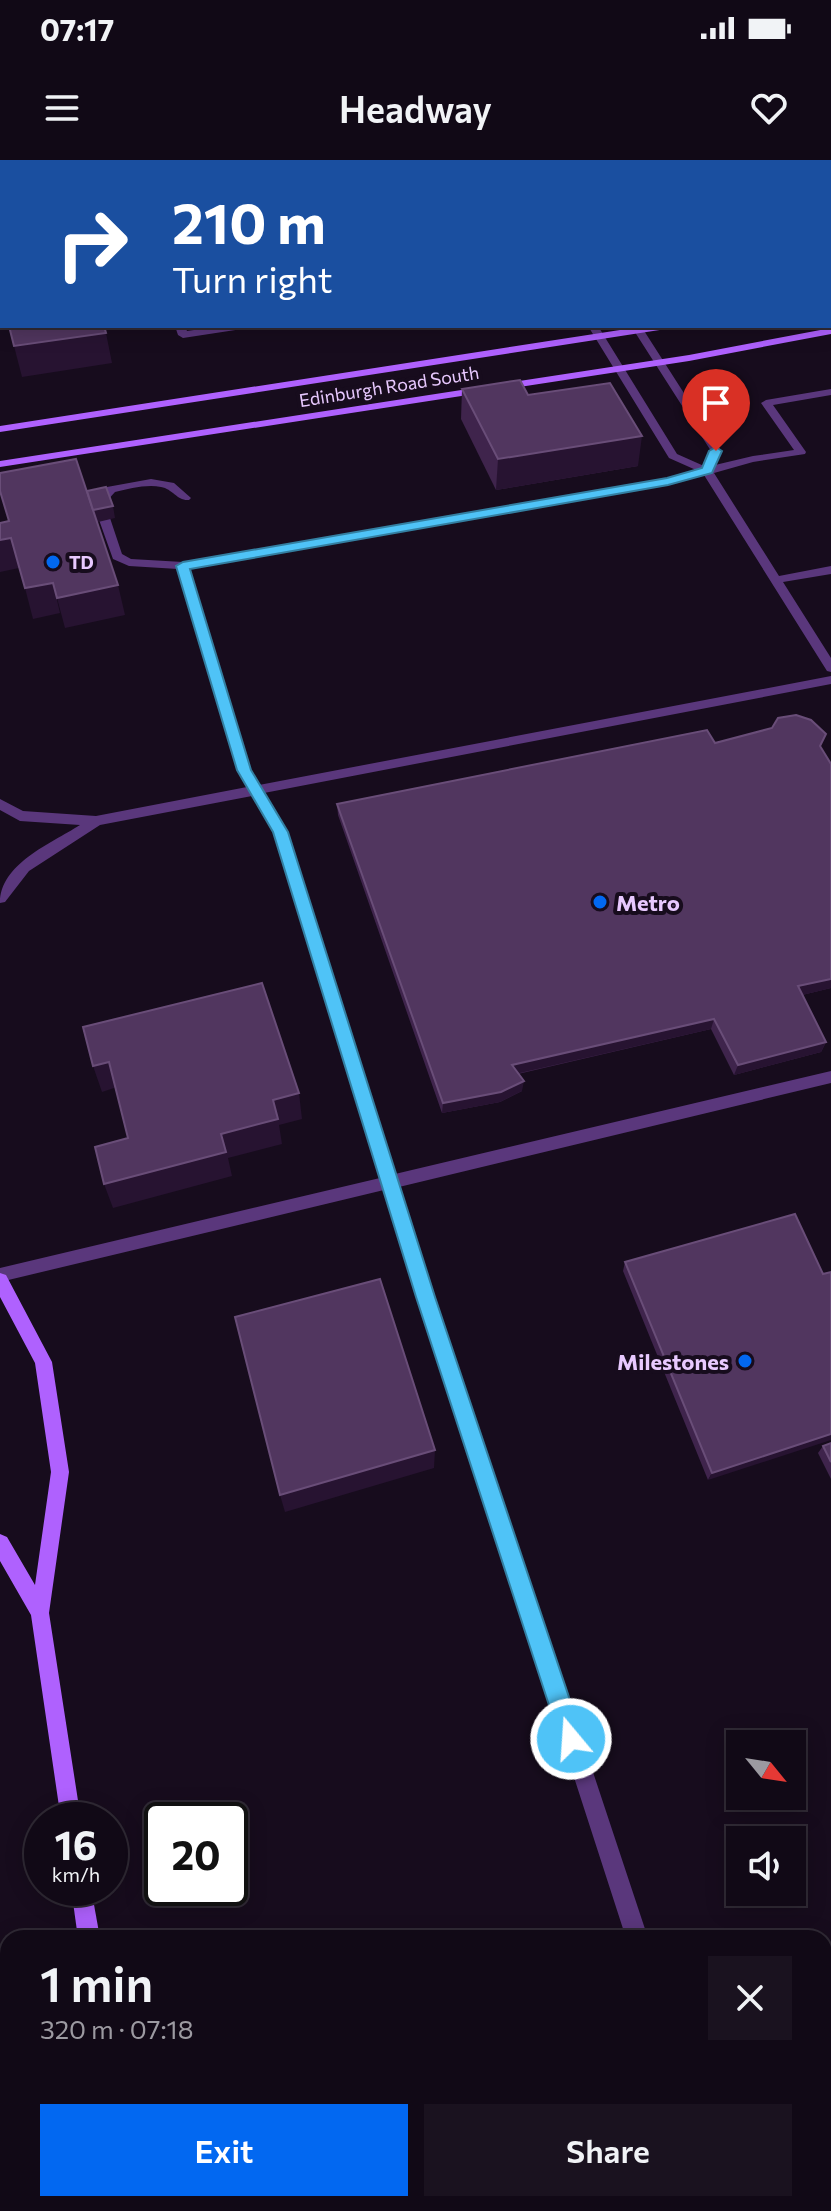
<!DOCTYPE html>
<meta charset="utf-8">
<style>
body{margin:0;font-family:Commissioner,sans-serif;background:#1a121f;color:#f1f3f6;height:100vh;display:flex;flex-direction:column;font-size:30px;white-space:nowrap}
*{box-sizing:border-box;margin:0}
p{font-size:26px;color:#9c9aa1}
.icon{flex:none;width:44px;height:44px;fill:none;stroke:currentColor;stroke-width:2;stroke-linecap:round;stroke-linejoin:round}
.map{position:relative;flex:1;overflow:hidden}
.panel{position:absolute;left:0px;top:1770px;width:832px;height:282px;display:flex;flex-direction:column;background:#110916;border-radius:24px 24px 0 0;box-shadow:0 4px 20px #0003,0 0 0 2px #302a35}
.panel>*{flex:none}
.guide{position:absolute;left:0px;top:0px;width:832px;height:168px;box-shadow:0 4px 20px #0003,0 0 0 2px #302a35;background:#1a4fa0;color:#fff;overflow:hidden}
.needle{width:52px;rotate:120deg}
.tools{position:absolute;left:726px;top:1570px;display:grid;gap:16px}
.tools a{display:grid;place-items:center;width:80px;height:80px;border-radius:0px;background:#110916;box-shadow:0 4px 20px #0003,0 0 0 2px #302a35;font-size:40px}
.speed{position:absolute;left:24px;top:1642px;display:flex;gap:16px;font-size:40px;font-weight:700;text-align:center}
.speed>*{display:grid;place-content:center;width:104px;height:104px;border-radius:50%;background:#110916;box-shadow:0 4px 20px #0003,0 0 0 2px #302a35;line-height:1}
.speed small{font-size:20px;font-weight:400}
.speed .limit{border:4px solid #111;border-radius:12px;background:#fff;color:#111}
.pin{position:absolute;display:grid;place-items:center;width:68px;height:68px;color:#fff;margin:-82px -34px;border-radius:50% 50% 50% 0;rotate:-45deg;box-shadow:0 0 8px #0007}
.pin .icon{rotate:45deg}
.me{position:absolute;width:88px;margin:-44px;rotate:342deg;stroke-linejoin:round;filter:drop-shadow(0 0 6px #0008)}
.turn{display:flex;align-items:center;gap:28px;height:168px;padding:0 40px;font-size:36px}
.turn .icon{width:104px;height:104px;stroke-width:2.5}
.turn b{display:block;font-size:56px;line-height:68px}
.round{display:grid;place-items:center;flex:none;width:84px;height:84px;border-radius:0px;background:#1a121f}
.summary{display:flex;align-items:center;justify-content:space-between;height:136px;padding:0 40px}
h1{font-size:48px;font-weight:600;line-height:60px}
.button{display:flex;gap:16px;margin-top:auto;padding:16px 40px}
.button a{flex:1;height:92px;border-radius:0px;background:#0268f1;color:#fff;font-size:32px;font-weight:600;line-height:92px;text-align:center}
.button a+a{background:#1a121f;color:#f1f3f6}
.status{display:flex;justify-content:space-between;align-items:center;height:56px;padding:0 40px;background:#110916;direction:ltr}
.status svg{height:22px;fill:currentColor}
header{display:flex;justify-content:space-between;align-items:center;height:104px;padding:0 40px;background:#110916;font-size:36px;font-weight:600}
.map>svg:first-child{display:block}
</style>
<div class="status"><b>07:17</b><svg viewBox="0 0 49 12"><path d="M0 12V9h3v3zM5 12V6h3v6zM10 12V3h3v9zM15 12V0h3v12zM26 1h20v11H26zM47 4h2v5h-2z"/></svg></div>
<header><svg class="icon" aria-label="menu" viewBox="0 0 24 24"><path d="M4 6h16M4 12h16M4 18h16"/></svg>Headway<svg class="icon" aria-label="heart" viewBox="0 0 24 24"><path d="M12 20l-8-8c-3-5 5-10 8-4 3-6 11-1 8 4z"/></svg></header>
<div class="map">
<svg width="831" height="2051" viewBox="0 0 831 2051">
<rect width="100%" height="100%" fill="#170c1d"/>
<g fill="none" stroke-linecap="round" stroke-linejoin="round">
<g fill="#5a377c" fill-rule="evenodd">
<polygon points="272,0 280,0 281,2 273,2"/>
<polygon points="483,0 492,0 493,2 484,2"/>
<polygon points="520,0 528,0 529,2 521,2"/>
<polygon points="589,0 597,0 598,2 590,2"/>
<polygon points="824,0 831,0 831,6 830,2"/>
<rect x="0" y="10" width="2" height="6"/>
<rect x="830" y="81" width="1" height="6"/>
<polygon points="175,166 185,166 187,171 222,166 247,166 242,169 183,178 178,175"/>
<path d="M588 166H598L677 294 704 306 711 291 631 166H641L721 291 715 305 753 296 794 290 761 243 766 240 831 229V235L773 245 806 292 805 294 753 302 714 313 779 416 831 406V414L783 422 831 498V512L827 511 704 315 668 324 190 409 251 610 259 625 831 516V524L264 633 287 672 395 1014 831 911V923L399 1027 648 1778H626L384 1030 0 1122V1108L380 1018 273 672 252 636 100 665 29 711 5 742 0 743C0 704 50 684 80 665L20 661 0 650V639L23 651 96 656 247 627 237 610 178 409 129 406 113 399 93 343 107 327 151 319 174 323 191 338 189 340C177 341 173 329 161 327 146 324 129 329 115 332L105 343 122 394 131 399 183 402 668 318 696 310 669 298Z"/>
<polygon points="719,2044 743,2044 746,2051 722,2051"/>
</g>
<g fill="#af61fe" fill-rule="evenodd">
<rect x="830" y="138" width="1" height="6"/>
<polygon points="646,166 671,166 666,169 0,272 0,266"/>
<polygon points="831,168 831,174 689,201 0,307 0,301 689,195"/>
<polygon points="0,1113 6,1115 52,1202 69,1312 49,1453 81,1660 61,1660 31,1455 0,1401 0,1374 7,1377 35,1425 51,1312 35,1203 0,1137"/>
<polygon points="71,1728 91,1728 100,1778 78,1778"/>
<polygon points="117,2044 141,2044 142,2051 118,2051"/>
</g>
</g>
<g fill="#3f244c">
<polygon points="462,229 528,235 638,306 496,330 461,259"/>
<polygon points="715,583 821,587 831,604 831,828 802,835 826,882 821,892 734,915 711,869 518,914 522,931 500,942 442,953 338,655 337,644"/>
<polygon points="625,1102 823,1114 708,1320 623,1111"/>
<polygon points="831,1283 831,1319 818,1293 823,1286"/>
</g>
<g fill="#271331">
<polygon points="106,173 112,203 22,217 14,186"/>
<polygon points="642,276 638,306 496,330 498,299"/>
<polygon points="113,346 115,358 94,363 91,351"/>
<polygon points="11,378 19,408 0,412 0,380"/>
<polygon points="53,423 60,453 33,459 25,428"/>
<polygon points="118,425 125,455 65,468 57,438"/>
<polygon points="831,819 831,828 794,837 798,826"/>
<polygon points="714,859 711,869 511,915 512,905"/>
<polygon points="826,882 821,892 734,915 738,905"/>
<polygon points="109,902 117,927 102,932 93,906"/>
<polygon points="524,921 522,931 500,942 442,953 443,943"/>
<polygon points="299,933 302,959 279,965 282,984 228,998 232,1016 113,1048 104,1024 221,974 273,940"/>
<polygon points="831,1274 831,1280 708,1320 712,1313"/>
<polygon points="435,1290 434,1308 285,1352 280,1335"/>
</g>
<g fill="#51365f" stroke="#694d78" stroke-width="2">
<polygon points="2,121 2,136 0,128 0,122"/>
<polygon points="9,166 104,166 106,173 14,186"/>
<polygon points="520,220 528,235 610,223 642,276 498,299 462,229"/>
<polygon points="76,299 118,425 57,438 53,423 25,428 11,378 0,380 0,363 9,361 0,331 0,313"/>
<polygon points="106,327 113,346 93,350 87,331"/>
<polygon points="796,555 811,560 826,574 820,586 831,604 831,819 798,826 826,882 738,905 714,859 512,905 524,921 501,932 443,943 337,644 707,570 715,583 772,568 778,558"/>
<polygon points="262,823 299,933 273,940 278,959 221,974 226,992 104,1024 95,987 128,978 109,902 93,906 83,867"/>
<polygon points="795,1054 823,1114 831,1112 831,1274 712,1313 625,1102"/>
<polygon points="380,1119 435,1290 280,1335 235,1157"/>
<polygon points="831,1283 831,1302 823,1286"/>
</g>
<polygon fill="#4fc3f7" stroke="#337fa1" stroke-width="2" points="716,287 722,291 712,313 668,325 190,409 251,610 288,672 435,1137 583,1579 579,1587 571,1591 563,1587 560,1579 416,1137 273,672 237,610 176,406 183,402 667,318 702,308 709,291"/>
<g fill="#0268f1" stroke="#170c1d" stroke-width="3">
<circle cx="53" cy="402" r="8"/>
<circle cx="600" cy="742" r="8"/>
<circle cx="745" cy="1201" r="8"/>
</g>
<g text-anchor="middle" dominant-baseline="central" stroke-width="8" stroke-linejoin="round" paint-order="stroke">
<g font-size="18" fill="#e8c9ff" stroke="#170c1d">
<text transform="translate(389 226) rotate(-9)">Edinburgh Road South</text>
</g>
<g font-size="18" font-weight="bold" fill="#e8c9ff" stroke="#170c1d" text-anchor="start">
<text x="69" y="402">TD</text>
</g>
<g font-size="22" font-weight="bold" fill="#e8c9ff" stroke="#170c1d" text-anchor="start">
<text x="616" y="742">Metro</text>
<text x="729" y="1201" text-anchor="end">Milestones</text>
</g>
</g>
</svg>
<div class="tools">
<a><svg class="needle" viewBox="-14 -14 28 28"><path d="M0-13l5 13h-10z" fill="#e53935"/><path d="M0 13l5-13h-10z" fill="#9c9aa1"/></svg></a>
<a><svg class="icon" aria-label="sound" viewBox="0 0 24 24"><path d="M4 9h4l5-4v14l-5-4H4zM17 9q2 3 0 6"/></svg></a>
</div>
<div class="speed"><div>16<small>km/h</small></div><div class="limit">20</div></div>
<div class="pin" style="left:716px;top:291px;background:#d93025"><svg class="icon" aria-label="arrive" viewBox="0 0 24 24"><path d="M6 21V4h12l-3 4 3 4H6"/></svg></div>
<svg class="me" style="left:571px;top:1579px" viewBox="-20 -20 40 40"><circle r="17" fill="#4fc3f7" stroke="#fff" stroke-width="3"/><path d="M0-11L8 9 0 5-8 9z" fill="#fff"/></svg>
<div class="guide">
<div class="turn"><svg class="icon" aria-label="right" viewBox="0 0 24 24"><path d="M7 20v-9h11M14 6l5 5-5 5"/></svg><div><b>210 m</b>Turn right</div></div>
</div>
<section class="panel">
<div class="summary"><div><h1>1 min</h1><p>320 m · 07:18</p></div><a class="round"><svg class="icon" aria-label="close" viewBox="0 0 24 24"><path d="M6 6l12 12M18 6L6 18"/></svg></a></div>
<div class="button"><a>Exit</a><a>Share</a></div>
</section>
</div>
